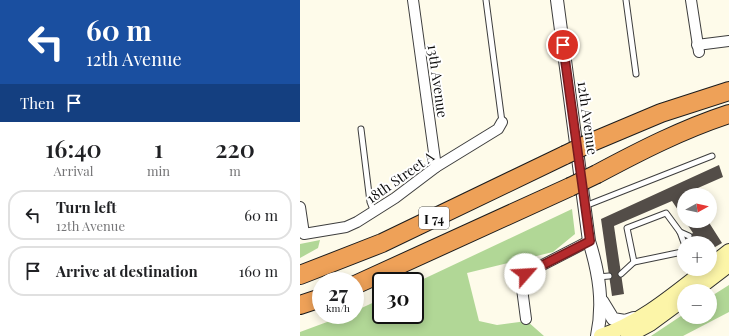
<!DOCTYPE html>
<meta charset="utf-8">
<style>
body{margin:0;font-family:"Playfair Display",serif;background:#f6f6f6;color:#202124;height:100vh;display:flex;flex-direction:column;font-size:15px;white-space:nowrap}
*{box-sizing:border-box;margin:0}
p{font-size:13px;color:#757577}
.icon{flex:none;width:22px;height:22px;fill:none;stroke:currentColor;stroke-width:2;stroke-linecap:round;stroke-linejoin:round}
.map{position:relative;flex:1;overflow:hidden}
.panel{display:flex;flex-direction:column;background:#fff;width:300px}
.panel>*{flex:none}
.guide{background:#1a4fa0;color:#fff;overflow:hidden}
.needle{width:26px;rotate:82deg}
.controls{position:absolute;left:377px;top:188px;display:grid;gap:8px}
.controls a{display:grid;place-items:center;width:40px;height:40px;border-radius:50%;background:#fff;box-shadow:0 2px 10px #0003;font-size:20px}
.speed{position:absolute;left:12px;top:272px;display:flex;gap:8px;font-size:20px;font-weight:700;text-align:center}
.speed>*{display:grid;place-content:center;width:52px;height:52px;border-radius:50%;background:#fff;box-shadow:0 2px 10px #0003;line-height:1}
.speed small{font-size:10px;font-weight:400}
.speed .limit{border:2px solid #111;border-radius:6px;background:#fff;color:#111}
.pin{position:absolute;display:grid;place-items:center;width:34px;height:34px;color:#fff;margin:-17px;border:2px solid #fff;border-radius:50%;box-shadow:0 1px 4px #0007}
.me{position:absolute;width:44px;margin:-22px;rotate:64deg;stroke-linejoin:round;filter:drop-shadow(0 0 3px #0008)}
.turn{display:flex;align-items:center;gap:14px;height:84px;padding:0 20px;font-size:18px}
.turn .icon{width:52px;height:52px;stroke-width:2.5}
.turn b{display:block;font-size:28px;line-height:34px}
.then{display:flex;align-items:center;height:38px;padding:0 20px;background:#0003;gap:8px;font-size:15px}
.eta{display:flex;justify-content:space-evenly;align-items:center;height:68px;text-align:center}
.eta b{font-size:24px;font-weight:600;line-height:28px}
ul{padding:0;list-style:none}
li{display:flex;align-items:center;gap:12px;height:50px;margin:0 8px 6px;padding:0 12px;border:2px solid #e0e0e0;border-radius:16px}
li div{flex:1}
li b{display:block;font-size:15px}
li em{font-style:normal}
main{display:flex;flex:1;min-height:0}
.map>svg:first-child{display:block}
</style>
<main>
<section class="panel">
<div class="guide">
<div class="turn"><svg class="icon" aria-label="left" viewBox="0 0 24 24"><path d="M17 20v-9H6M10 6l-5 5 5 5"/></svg><div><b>60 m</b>12th Avenue</div></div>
<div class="then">Then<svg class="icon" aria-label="arrive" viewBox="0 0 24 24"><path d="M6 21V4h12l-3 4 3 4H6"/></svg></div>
</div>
<div class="eta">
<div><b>16:40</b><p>Arrival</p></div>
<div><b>1</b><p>min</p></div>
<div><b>220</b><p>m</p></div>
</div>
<ul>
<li><svg class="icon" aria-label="left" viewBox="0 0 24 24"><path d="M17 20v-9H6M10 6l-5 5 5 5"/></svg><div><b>Turn left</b><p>12th Avenue</p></div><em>60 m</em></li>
<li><svg class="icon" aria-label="arrive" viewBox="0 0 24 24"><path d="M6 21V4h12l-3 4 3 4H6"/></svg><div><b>Arrive at destination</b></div><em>160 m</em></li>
</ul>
</section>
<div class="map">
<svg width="429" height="336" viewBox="0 0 429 336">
<rect width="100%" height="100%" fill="#fefbea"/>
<g fill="#b1d796">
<polygon points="272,209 275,234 253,252 167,273 179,321 197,325 227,321 244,336 0,336 0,332 46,315 55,315 55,311 81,299 81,315 115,315 115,283"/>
<polygon points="20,240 18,248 0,258 0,244"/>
<polygon points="429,285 429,312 383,336 351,336 384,314 384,317 410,317 410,297"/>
</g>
<g fill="#534d48">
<polygon points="419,165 423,177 382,195 384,197 384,219 372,201 314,226 324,294 312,296 301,219"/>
<polygon points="385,221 408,221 422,243 410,250 410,243 400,243 398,240 395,243 389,243 386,238 393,233"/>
</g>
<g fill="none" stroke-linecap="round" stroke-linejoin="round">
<g stroke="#3e3e3e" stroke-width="7">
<g id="service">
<polyline points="186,0 202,122"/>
<polyline points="326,0 336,74"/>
<polyline points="61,129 70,202 74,212"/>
<polyline points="285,206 412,156"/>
<polyline points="380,232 389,236"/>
<polyline points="334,262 327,228 366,213 380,232 384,243"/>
<polyline points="321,274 334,262 382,252 384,247"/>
<polyline points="298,277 309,276"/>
</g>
</g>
<g stroke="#3e3e3e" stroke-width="12">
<g id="minor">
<polyline points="113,0 136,167"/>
<polyline points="391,0 399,52"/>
<polyline points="397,45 429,41"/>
<polyline points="0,207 4,234 46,227 57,222 95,198 136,167 198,129 202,122"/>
<polyline points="226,319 221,281 225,274 289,241"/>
</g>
</g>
<g stroke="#3e3e3e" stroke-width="14">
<g id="tertiary">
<path d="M257 0 289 241C299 273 304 303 297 336"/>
<polyline points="302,301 313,319 325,321 334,318"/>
</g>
</g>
<g stroke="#2d2d2d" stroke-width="16">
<g id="secondary">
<polyline points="410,266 429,251"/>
<polyline points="395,291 429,265"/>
<path d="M301 336C340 323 374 294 406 269"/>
<polyline points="328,336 350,324 384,299"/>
</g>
</g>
<g stroke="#1c1c1c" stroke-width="20">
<g id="motorway">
<polyline points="292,142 361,113 429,91"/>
<path d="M297 174C340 151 383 129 429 114"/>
<polyline points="0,275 82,243 265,155"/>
<polyline points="55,285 270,187"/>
<polyline points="0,305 21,298"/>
</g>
</g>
<use href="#service" stroke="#fff" stroke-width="5"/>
<use href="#minor" stroke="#fff" stroke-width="10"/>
<use href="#tertiary" stroke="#fff" stroke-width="12"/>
<use href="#secondary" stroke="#fcf5a8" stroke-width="14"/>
<use href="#motorway" stroke="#eea158" stroke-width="18"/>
<g stroke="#1c1c1c" stroke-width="20" stroke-linecap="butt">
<g id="motorway-bridge">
<polyline points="265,155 292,142"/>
<polyline points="270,187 297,174"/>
</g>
</g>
<use href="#motorway-bridge" stroke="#eea158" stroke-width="18"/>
</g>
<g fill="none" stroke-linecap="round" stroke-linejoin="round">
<g stroke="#761b1d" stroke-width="10">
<polyline id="route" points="225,274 290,241 263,45"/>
</g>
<use href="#route" stroke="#b52a2c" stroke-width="7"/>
</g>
<g text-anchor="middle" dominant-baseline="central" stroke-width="4" stroke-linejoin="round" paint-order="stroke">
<rect fill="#fff" stroke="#545454" stroke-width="1" x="119" y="207" width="30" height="22" rx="3"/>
<g font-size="13" font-weight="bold" fill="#0b0b0b">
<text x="134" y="218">I 74</text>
</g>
<g font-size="14" fill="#0b0b0b" stroke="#fff">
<text transform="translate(138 81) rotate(82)">13th Avenue</text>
<text transform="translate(288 118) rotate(82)">12th Avenue</text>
<text transform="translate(100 177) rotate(-35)">18th Street A</text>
</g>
</g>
</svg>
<div class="controls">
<a><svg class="needle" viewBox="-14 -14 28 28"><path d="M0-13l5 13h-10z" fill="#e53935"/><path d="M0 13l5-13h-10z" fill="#757577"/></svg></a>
<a>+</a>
<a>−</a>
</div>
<div class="speed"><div>27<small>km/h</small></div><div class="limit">30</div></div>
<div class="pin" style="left:263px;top:45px;background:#d93025"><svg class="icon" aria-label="arrive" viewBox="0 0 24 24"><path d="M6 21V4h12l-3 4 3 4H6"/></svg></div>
<svg class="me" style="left:225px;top:274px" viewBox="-20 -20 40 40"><circle r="19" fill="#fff"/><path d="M0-13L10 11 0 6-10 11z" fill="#b52a2c"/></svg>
</div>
</main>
